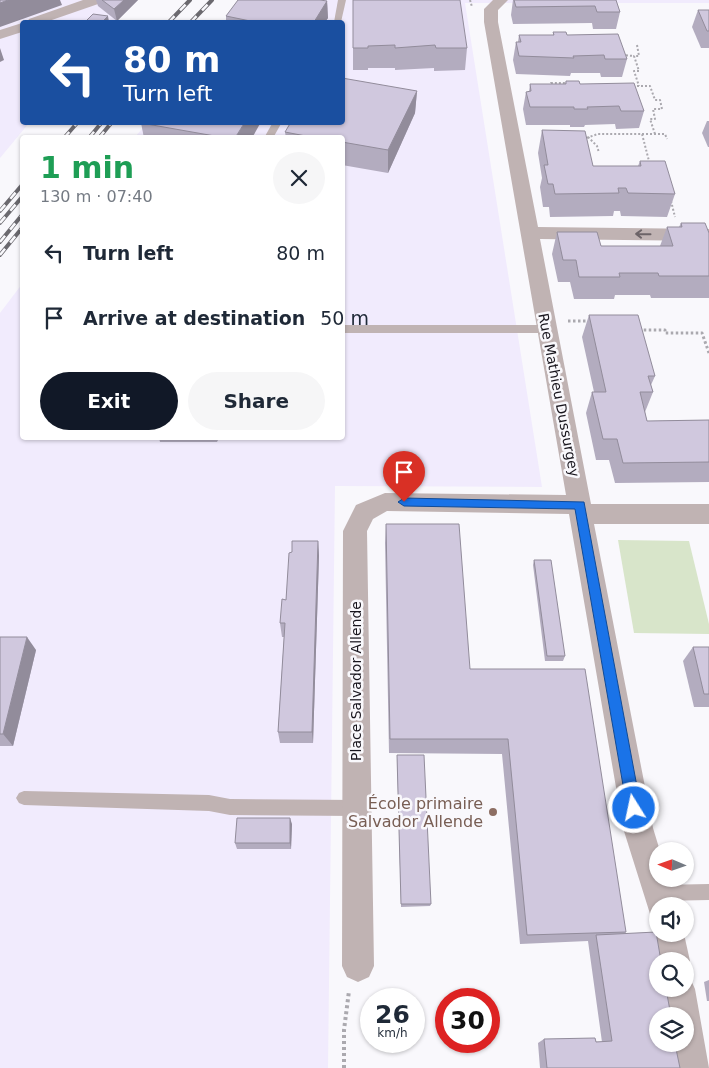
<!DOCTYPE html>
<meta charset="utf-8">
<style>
body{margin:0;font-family:"DejaVu Sans",sans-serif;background:#f6f6f7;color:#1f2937;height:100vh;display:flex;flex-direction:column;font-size:19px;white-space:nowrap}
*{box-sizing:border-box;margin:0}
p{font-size:16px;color:#747a83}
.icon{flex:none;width:28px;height:28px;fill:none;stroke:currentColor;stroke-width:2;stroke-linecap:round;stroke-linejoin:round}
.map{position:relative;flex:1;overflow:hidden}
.details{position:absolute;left:20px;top:135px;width:325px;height:305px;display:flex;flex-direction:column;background:#fff;border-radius:5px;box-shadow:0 1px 4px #0004}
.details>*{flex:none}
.hud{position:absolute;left:20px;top:20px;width:325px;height:105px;border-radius:5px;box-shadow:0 1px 4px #0004;background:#1a4fa0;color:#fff;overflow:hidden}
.needle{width:32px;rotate:272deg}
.tools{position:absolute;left:649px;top:842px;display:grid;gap:10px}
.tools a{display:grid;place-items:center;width:45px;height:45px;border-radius:50%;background:#fff;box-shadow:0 1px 4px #0004;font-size:25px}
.speed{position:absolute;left:360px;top:988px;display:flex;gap:10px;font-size:25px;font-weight:700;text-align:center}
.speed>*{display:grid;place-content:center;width:65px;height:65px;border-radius:50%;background:#fff;box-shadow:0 1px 4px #0004;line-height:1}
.speed small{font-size:12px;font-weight:400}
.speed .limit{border:8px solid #d22;background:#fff;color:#111}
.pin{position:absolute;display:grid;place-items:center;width:42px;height:42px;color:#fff;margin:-51px -21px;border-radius:50% 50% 50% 0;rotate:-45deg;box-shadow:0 0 5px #0007}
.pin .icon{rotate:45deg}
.me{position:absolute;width:55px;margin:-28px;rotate:350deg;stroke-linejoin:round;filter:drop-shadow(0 0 4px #0008)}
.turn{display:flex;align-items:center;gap:18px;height:105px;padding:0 20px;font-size:22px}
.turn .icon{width:65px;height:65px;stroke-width:2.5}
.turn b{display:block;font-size:35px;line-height:42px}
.round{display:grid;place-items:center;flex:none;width:52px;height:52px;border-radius:26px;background:#f6f6f7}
.summary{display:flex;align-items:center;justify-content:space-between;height:85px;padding:0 20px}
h1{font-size:30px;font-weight:700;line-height:38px;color:#1e9e55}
.action{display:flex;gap:10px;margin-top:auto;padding:10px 20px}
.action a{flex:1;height:58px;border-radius:30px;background:#111827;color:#fff;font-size:20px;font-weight:700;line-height:58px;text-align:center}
.action a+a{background:#f6f6f7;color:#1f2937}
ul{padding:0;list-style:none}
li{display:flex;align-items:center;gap:15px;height:65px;padding:0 20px}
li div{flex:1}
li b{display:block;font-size:19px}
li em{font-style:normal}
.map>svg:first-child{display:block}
</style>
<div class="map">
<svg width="709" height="1068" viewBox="0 0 709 1068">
<rect width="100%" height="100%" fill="#f9f8fc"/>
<g fill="#f1ebfd">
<polygon points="0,0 137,0 115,22 22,22 22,122 29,123 0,158"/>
<polygon points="242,0 709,0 709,3 465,3 542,487 335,486 328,1068 0,1068 0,313 22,284 22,438 342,438 342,138 135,137 147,123 342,122 342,22 224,22"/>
</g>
<polygon fill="#d8e5ca" points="618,540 689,541 709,624 709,634 634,633"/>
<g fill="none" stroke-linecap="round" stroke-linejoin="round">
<g stroke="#aba9af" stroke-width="2" stroke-dasharray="2 2" stroke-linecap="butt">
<polyline points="470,0 472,7"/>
<polyline points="637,45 639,56 634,56 639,71 634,71 639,86"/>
<polyline points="622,55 634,56"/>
<polyline points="633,86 650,86 655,100 660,100 662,109 653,109 655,119 650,119 655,134"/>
<polyline points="552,87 551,83 568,83"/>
<polyline points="642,134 665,134 667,139"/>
<polyline points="588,137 597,146 599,153"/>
<polyline points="583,139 598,134 642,134 650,165"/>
<polyline points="671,201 675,217"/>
</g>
<g stroke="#aba9af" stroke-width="3" stroke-dasharray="2.5 2.5" stroke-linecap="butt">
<polyline points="568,321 589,321"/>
<polyline points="640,328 641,330 665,330 665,333 702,333 709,353"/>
</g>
<polyline stroke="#aba9af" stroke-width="4" stroke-dasharray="3 3" stroke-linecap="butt" points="344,1068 344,1030 349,991"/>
<g fill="#c0b3b3" fill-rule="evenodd">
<polygon points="338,0 346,0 341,22 334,22"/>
<polygon points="273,122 282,122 273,138 264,138"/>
<polygon points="342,325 547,325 552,329 547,333 342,333"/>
<polygon points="24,791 209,795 230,799 357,800 362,803 365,808 362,813 357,816 230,815 209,811 24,805 19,803 16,798 19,793"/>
<polygon points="709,884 709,900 659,901 653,899 651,893 653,887 659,885"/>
</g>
<g fill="#c0b3b3" fill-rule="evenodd">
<polygon points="83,0 103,0 101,3 46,22 27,22 29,19"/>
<polygon points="493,0 508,0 498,10 498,22 538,227 709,229 709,241 540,239 591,504 709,504 709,524 594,524 653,828 660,851 658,851 658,879 669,879 677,906 658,906 658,919 651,917 623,828 569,514 387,511 373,519 367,531 374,966 369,977 358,982 347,977 342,966 343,531 356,505 385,493 566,495 484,22 484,9"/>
<polygon points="22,23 22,32 0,39 0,30"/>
<polygon points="658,924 658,934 684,934 690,961 685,972 685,961 658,961 654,934"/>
<polygon points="685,975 690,978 695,989 709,1068 676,1068 672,1044 685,1044 685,1016 668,1016 663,989 685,989"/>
</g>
<g stroke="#6b696f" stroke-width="4">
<g id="rail">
<polyline points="169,22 190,0"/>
<polyline points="191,22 212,0"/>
<polyline points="64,138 78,122"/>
<polyline points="89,138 102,122"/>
<polyline points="99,138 112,122"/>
<polyline points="0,211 22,185"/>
<polyline points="0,223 22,197"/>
<polyline points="0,242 22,215"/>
<polyline points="0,255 22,228"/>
</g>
</g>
<use href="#rail" stroke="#f9f8fc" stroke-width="2.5" stroke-dasharray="8" stroke-linecap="butt"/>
</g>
<g fill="#b3acbf">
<polygon points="96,0 138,0 117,21 98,6"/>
<polygon points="353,0 467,48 465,70 434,71 434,68 395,70 395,68 368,68 368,70 353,70"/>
<polygon points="513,0 616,0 620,12 616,29 593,29 592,23 513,24 511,15"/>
<polygon points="327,1 328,18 325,22 226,22 226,16"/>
<polygon points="698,10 709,10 709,48 701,48 692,27"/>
<polygon points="553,32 567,35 627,59 622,77 601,77 600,73 571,73 570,76 516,74 513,60 516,42 518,42 519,35 553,35"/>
<polygon points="566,81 580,84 644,111 639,128 616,129 615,124 585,125 584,127 570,127 570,125 526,125 523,109 526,92 529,92 530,84 565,84"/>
<polygon points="417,91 415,113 388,173 342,165 342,138 286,138 285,132"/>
<polygon points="707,121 709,121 709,147 708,147 702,133"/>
<polygon points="141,123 252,138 144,138"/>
<polygon points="542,130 593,166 638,166 640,161 675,194 667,217 621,216 620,211 614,211 613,216 550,217 549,207 543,207 540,187 542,178 538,153"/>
<polygon points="681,223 709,233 709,298 651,298 650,295 615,295 614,299 574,299 570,282 558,282 552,254 557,232 601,246 660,246 667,227 679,227"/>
<polygon points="589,315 655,376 651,385 653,392 645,412 647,421 709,420 709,482 615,483 609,460 596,460 586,413 592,392 594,392 582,337"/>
<polygon points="159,438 219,438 217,442 160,442"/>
<polygon points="386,524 470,669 626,932 624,934 680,1068 540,1068 538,1043 544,1039 602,1042 588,941 520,944 502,754 389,753 385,543"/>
<polygon points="318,541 319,556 313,743 280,743 278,732 284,637 282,637 280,623 286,600 292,552"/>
<polygon points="534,560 565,656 563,661 545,661 533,565"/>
<polygon points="0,637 36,650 13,746 0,746"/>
<polygon points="693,647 709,647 709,707 694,707 683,661"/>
<polygon points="397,755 431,904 430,906 401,907"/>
<polygon points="292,824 291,849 237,849 235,843"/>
<polygon points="709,980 709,1001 707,1001 704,982"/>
</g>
<g fill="#928c9b">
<polygon points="8,0 60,0 62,5 0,27 0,3"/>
<polygon points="124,0 138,0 117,21 114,9"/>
<polygon points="327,1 328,18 325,22 314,22"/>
<polygon points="108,16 109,22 102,22"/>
<polygon points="0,48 4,60 0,62"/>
<polygon points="417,91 415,113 388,173 388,150"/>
<polygon points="245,122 261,122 252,138 235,138"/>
<polygon points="344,210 345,233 342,238 342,214"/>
<polygon points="318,541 319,556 313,743 312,732"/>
<polygon points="27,637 36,650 13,746 3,734"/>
<polygon points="290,818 292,824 291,849 290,843"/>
</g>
<g fill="#d0c8de" stroke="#928c9b">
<polygon points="0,0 8,0 0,3"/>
<polygon points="102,0 124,0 114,9"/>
<polygon points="238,0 320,0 327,1 314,22 255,22 226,16"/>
<polygon points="353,0 460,0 467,48 436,48 435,45 395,48 395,45 368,46 368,48 353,48"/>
<polygon points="514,0 616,0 620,12 597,12 595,6 516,7"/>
<polygon points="698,10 709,10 709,31 707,31"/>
<polygon points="93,14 108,16 102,22 85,22"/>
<polygon points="553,32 566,32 567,35 618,34 627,59 605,59 604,55 573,56 574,58 519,56 516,42 521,42 519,35 554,35"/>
<polygon points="342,78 417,91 388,150 342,142 342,138 316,138 285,132 291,122 342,122"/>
<polygon points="566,81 579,81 580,84 634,83 644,111 621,111 619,106 587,107 588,109 574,109 574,107 530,107 526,92 531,91 530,84 566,84"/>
<polygon points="142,122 245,122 235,138 226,138 141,123"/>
<polygon points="542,130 585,131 593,166 641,166 640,161 665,161 675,194 628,193 626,188 618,188 619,193 555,194 553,184 548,184 544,165 548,165"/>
<polygon points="681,223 705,223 709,233 709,276 659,276 658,273 619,273 620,277 579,277 576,260 563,260 557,232 597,232 601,246 673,246 667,227 682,227"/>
<polygon points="589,315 638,315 655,376 648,376 653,392 640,392 647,421 709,420 709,462 623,463 617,439 603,439 592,392 606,392"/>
<polygon points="386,524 459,524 470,669 585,669 626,932 527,935 508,739 390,739"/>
<polygon points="292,541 318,541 312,732 278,732 285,623 280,623 282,599 286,600 289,553 292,552"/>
<polygon points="534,560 551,560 565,656 547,656"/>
<polygon points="0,637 27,637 3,734 0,734"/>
<polygon points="693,647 709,647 709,694 704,694"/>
<polygon points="397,755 424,755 431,904 401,904"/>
<polygon points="237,818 290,818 290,843 235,843"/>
<polygon points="656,932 661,961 658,961 658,989 666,989 671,1016 658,1016 658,1044 675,1044 680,1068 547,1068 544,1039 595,1038 596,1042 612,1041 596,935"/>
</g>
<defs><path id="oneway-shaft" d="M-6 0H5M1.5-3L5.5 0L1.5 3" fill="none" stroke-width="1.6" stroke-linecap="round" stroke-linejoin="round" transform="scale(1.25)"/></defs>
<use stroke="#6c6468" href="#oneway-shaft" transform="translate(643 234) rotate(-179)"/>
<polygon fill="#1a73e8" stroke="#114b97" points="404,498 584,502 641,808 639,813 634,815 630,813 627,808 575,509 404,506 398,502"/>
<circle fill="#8d6e63" stroke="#f9f8fc" stroke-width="2" cx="493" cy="812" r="5"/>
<g text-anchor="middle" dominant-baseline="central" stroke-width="5" stroke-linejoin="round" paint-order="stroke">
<g font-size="14" fill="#18151d" stroke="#f9f8fc">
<text transform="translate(559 395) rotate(79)">Rue Mathieu Dussurgey</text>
<text transform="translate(356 681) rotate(-90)">Place Salvador Allende</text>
</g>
<g font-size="16" fill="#785e54" stroke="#f9f8fc" text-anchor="end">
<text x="483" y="803">École primaire<tspan x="483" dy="18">Salvador Allende</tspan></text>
</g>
</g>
</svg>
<div class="tools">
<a><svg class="needle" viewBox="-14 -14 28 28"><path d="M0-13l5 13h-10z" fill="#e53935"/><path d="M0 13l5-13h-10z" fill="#747a83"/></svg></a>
<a><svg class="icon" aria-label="sound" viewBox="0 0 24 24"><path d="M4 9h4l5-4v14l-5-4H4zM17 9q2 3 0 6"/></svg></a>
<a><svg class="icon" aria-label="search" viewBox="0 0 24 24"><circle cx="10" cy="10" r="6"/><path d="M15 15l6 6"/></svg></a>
<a><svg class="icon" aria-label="layers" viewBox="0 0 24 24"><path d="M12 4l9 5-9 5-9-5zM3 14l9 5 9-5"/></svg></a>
</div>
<div class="speed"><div>26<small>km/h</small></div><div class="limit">30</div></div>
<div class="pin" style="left:404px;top:502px;background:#d93025"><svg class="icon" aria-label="arrive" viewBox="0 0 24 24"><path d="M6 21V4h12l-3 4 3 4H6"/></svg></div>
<svg class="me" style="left:634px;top:808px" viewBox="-20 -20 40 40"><circle r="17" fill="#1a73e8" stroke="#fff" stroke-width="3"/><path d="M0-11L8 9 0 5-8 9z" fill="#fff"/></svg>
<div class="hud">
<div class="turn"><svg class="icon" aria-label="left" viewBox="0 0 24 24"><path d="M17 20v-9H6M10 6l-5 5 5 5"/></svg><div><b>80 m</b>Turn left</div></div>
</div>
<section class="details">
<div class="summary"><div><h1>1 min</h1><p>130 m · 07:40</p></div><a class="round"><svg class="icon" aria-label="close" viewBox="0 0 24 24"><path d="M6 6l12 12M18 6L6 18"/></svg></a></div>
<ul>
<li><svg class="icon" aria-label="left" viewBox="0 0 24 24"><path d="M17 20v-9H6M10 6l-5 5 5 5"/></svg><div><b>Turn left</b></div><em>80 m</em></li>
<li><svg class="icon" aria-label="arrive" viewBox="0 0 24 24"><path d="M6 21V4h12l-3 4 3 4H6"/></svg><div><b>Arrive at destination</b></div><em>50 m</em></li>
</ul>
<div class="action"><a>Exit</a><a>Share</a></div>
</section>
</div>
